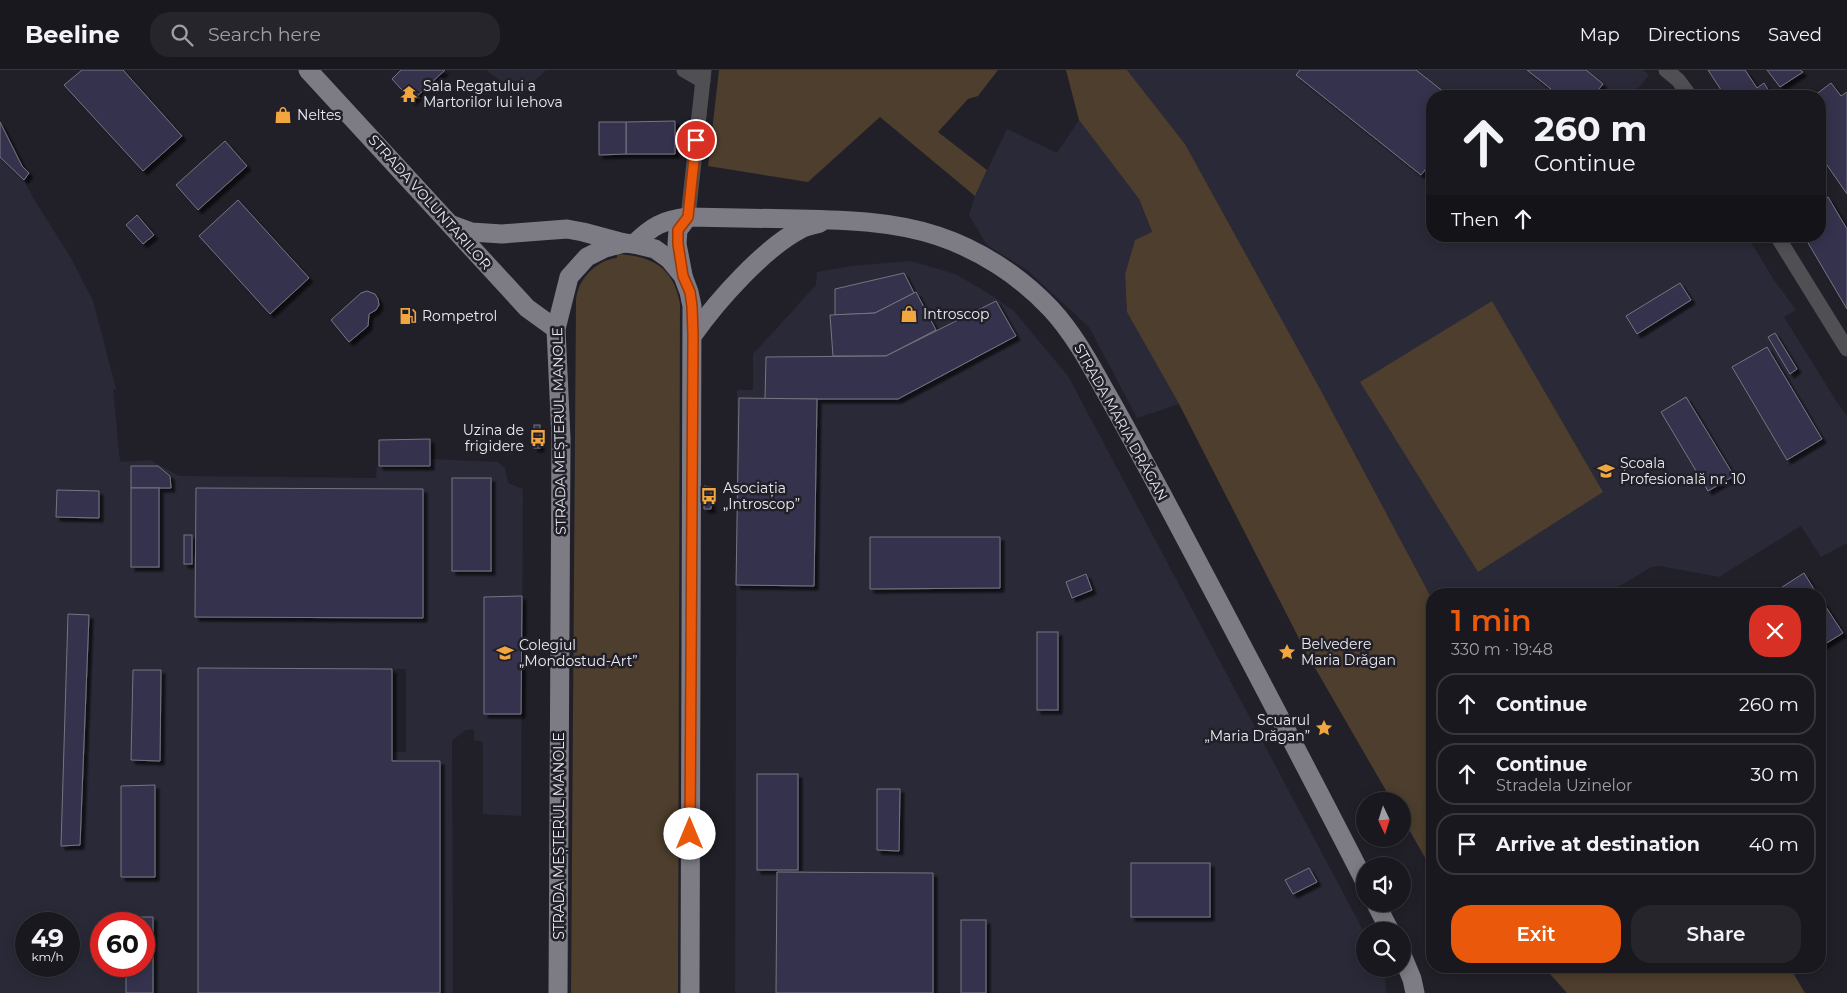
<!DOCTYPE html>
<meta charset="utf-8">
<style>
body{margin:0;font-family:Montserrat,sans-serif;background:#26252c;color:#f1f3f6;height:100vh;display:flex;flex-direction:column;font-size:19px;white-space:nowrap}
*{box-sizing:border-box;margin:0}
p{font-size:16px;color:#9fa0a4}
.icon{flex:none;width:28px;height:28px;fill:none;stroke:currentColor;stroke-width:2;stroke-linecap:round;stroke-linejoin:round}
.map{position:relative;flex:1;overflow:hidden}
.drawer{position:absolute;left:1426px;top:518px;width:400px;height:385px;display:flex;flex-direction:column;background:#19181f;border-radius:20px;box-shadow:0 2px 12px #0003,0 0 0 1px #37373d}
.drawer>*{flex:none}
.top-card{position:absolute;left:1426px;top:20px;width:400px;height:152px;border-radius:20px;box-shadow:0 2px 12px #0003,0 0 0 1px #37373d;background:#19181f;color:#f1f3f6;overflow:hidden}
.needle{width:32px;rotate:176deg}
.fabs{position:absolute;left:1356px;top:722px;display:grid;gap:10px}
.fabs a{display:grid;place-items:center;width:55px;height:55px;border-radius:50%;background:#19181f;box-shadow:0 2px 12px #0003,0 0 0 1px #37373d;font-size:25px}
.speed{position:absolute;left:15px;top:842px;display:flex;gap:10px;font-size:25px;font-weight:700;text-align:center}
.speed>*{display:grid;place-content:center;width:65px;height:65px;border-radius:50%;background:#19181f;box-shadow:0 2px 12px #0003,0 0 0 1px #37373d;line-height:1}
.speed small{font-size:12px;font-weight:400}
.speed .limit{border:8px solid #d22;background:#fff;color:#111}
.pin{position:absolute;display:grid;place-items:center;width:42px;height:42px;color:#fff;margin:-21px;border:2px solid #fff;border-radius:50%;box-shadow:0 1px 5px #0007}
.me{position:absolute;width:55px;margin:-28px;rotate:0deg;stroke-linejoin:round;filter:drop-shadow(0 0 4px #0008)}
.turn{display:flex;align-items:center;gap:18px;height:105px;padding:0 25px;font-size:22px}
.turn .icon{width:65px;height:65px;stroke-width:2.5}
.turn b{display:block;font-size:35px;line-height:42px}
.then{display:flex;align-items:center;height:48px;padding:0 25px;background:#0003;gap:10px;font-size:19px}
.round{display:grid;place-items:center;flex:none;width:52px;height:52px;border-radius:20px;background:#26252c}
.head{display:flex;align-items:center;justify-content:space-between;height:85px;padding:0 25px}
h1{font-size:30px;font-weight:600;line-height:38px;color:#ea580c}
.action{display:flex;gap:10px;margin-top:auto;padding:10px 25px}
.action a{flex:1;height:58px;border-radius:20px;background:#ea580c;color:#fff;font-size:20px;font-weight:600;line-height:58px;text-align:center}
.action a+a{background:#26252c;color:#f1f3f6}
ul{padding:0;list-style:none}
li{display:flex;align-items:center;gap:15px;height:62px;margin:0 10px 8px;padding:0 15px;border:2px solid #37373d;border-radius:20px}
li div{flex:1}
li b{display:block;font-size:19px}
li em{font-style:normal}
header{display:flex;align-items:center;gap:30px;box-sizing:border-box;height:70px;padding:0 25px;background:#19181f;border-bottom:1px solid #37373d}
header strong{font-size:24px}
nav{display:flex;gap:28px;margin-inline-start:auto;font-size:18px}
.search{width:350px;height:45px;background:#26252c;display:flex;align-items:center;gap:12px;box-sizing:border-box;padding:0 18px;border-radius:20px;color:#9fa0a4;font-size:19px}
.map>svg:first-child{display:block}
</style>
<header>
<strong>Beeline</strong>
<div class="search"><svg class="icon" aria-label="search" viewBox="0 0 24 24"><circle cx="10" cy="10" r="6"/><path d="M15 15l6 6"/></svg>Search here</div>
<nav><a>Map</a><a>Directions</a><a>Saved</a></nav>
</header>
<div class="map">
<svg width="1847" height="923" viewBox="0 0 1847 923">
<defs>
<filter id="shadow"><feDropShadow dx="4" dy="4" stdDeviation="1" flood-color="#0009"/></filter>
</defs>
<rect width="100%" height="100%" fill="#212029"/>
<g fill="#2a2937" fill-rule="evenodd">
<polygon points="486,0 546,0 520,25"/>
<polygon points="1127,0 1643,0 1649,5 1632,26 1432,26 1432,166 1747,166 1774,210 1796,240 1784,247 1835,329 1847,346 1847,473 1821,487 1801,456 1719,507 1660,496 1652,497 1609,522 1602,522 1598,524 1432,524 1432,529 1319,317 1185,74"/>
<polygon points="1079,50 1139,129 1152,163 1135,170 1125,204 1127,241 1179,334 1137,348 1089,257 1027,200 987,175 969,145 975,126 1007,59 1057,83"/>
<path d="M0 87 24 110 32 126 71 188 93 231 116 319 113 320 120 392 150 390 179 406 376 408 377 396 429 399 430 389 498 392 505 398 508 413 523 419 521 746 483 744V672L474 670V659L465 660 452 671 453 923H0ZM374 599H406V682H393L394 726ZM26 854H69V896H26ZM101 854H144V896H101Z"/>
<polygon points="911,191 955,204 985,221 1014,241 1068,306 1365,864 1365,899 1385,899 1386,923 735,923 737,320 753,320 753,284 816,215 817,202 851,196"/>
</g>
<g fill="#4d3e2d">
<polygon points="719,0 998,0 978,26 968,29 938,62 987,100 975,126 880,47 808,112 708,96"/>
<polygon points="1066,0 1127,0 1185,74 1319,317 1432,529 1432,800 1403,749 1402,731 1392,731 1307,584 1179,334 1127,242 1125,204 1135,170 1152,162 1139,129 1079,50"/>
<path d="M617 184C653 186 674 198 680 234L678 923H571L576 230C578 209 596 190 617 188Z"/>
<polygon points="1492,231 1603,422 1478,502 1360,312"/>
<polygon points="1543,896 1789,896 1805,923 1567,923"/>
</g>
<g fill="#35314e" stroke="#767580" filter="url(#shadow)">
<polygon points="82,0 123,0 182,66 143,101 64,15"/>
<polygon points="401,0 445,0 412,31 392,9"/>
<polygon points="1300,0 1416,0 1449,26 1432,26 1432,91 1421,105 1296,5"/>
<polygon points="1527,0 1586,0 1603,14 1593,26 1546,26 1551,19"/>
<polygon points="1708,0 1745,0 1757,18 1764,13 1772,26 1725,26"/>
<polygon points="1767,0 1800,0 1803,2 1780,17"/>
<polygon points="1831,13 1841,26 1847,22 1847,124 1820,85 1820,26 1814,26"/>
<polygon points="675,51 675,84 626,84 626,52"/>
<polygon points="0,52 22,96 29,103 24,110 0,87"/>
<polygon points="599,52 626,52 626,84 599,85"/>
<polygon points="225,71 247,96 198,140 176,115"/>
<polygon points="1828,127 1847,159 1847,239 1804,166 1820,166 1820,132"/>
<polygon points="238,130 309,208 270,244 199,166"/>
<polygon points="137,145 154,165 143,174 126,155"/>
<polygon points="904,203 914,223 875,243 835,245 835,219"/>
<polygon points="1680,213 1691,230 1637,264 1626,246"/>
<polygon points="367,221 375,224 378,229 379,235 376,240 369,244 368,256 349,272 331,250 361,223"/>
<polygon points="916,222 936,260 886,286 833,286 830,245 875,243"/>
<polygon points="996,231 1016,266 898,329 765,329 766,287 886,286"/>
<polygon points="1775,263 1797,299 1790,304 1768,267"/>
<polygon points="1767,277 1822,369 1787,390 1732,297"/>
<polygon points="1686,327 1734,406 1708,421 1661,342"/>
<polygon points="739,328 817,329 814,516 736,515"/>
<rect x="534" y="355" width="6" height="23"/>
<polygon points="430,369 430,396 379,396 379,370"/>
<polygon points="131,396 158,396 170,406 171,418 131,418"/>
<rect x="452" y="408" width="39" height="93"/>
<polygon points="704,416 711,417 711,439 704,439"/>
<rect x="131" y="418" width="28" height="79"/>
<polygon points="196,418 423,419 423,548 195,547"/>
<polygon points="57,420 99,421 99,448 56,447"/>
<rect x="184" y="465" width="8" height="29"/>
<polygon points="870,467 1000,467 1000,518 870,519"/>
<polygon points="1804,503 1817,524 1778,524 1776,521"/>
<polygon points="1086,504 1092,520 1072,528 1066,512"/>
<polygon points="522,526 521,644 484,644 484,527"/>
<polygon points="1820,528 1843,563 1820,577"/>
<polygon points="68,544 89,545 80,775 61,776"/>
<rect x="1037" y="562" width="21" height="78"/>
<polygon points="198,598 392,599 392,691 440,691 440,923 198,923"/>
<polygon points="133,600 161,600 160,691 131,690"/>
<rect x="757" y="704" width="41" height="96"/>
<polygon points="155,715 155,807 121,807 121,716"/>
<polygon points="877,719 900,719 899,781 877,780"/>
<rect x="1131" y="793" width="79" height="54"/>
<polygon points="1309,798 1317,812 1293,824 1285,810"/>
<polygon points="777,802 933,803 933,923 776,923"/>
<polygon points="126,847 153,847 153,923 126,923 126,896 144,896 144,854 126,854"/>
<rect x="961" y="850" width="25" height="73"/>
</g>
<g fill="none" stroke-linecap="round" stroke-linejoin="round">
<g stroke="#504f54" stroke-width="15">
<polyline points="684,0 703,11"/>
<polyline points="1666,0 1678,10 1690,26"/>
<polyline points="688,147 704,0"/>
<polyline points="1777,166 1847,279"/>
</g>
<g stroke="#7d7c85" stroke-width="19">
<polyline points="308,0 527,238 556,259"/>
<polyline points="452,155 471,162 502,164 567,159 583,162 624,173"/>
<path d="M634 174C652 156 663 150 688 147 725 148 762 148 798 149 845 150 893 151 938 166 980 180 1020 206 1051 239 1075 265 1091 296 1108 326 1128 361 1147 397 1166 432 1233 558 1300 685 1365 812"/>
<polyline points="683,205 677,174 678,160 688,147"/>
<path d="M693 265C717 231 764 178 801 159 807 156 814 155 820 153"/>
<polyline points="1376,834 1390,861"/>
<polyline points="1402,885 1412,909 1415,923"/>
<polyline points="558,923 561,369 556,259 569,207 587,187 605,178 624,173 634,174 655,179 669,189 683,206 689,222 692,236 690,923"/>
</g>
</g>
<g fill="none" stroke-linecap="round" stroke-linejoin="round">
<g stroke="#983908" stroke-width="12">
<polyline id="route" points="690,764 693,265 692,236 690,222 683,206 678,174 678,160 688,147 696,70"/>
</g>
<use href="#route" stroke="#ea580c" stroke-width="9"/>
</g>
<defs>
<g id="temple-bare" transform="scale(1.35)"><path d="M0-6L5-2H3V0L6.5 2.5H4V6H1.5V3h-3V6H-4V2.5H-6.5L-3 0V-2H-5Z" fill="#f1a63f" stroke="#212029" stroke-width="2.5" paint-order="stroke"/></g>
<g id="shop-bare" transform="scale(1.35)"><path d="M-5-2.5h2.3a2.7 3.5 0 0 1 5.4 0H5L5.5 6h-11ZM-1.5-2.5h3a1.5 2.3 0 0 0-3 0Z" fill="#f1a63f" stroke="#212029" stroke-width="2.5" paint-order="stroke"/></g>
<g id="fuel-bare" transform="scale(1.35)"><path d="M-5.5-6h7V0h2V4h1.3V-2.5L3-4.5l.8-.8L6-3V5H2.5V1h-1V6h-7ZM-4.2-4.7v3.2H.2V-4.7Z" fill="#f1a63f" stroke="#212029" stroke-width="2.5" paint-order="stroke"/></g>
<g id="bus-bare" transform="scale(1.35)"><path d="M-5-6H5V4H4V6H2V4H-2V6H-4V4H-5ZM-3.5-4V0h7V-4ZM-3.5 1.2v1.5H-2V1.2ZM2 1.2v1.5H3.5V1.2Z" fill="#f1a63f" stroke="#212029" stroke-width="2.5" paint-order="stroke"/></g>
<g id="university-bare" transform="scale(1.35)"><path d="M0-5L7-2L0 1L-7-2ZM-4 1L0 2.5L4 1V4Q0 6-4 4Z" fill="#f1a63f" stroke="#212029" stroke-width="2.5" paint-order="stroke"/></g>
<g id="sight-bare" transform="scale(1.35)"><path d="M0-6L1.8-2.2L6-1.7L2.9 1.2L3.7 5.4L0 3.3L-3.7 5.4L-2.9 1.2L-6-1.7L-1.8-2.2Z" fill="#f1a63f" stroke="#212029" stroke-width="2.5" paint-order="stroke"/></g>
</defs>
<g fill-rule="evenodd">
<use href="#temple-bare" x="409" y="24"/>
<use href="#shop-bare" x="283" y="45"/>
<use href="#shop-bare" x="909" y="244"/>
<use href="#fuel-bare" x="408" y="246"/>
<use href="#bus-bare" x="538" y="368"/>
<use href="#university-bare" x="1606" y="401"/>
<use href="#bus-bare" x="709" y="426"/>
<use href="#sight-bare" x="1287" y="582"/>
<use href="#university-bare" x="505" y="583"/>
<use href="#sight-bare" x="1324" y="658"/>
</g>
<g text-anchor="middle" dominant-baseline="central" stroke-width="5" stroke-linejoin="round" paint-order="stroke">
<g font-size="14" fill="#ebeaf1" stroke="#212029" text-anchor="start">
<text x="423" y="16">Sala Regatului a<tspan x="423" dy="16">Martorilor lui Iehova</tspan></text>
<text x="297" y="45">Neltes</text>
<text x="923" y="244">Introscop</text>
<text x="422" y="246">Rompetrol</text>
<text x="524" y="360" text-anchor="end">Uzina de<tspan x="524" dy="16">frigidere</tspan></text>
<text x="1620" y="393">Școala<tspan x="1620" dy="16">Profesională nr. 10</tspan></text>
<text x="723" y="418">Asociația<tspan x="723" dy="16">„Introscop”</tspan></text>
<text x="1301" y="574">Belvedere<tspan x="1301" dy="16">Maria Drăgan</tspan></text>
<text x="519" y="575">Colegiul<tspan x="519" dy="16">„Mondostud-Art”</tspan></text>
<text x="1310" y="650" text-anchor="end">Scuarul<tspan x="1310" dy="16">„Maria Drăgan”</tspan></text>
</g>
<g font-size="14" fill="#ebeaf1" stroke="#212029">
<text transform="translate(430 132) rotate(48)">STRADA VOLUNTARILOR</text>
<text transform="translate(1121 352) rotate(61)">STRADA MARIA DRĂGAN</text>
<text transform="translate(559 361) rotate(-91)">STRADA MEȘTERUL MANOLE</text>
<text transform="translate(559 766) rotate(-90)">STRADA MEȘTERUL MANOLE</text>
</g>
</g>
</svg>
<div class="fabs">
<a><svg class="needle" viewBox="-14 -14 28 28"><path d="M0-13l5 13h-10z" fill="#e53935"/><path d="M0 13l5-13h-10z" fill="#9fa0a4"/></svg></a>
<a><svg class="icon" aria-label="sound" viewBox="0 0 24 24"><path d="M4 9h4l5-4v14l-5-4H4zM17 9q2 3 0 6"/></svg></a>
<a><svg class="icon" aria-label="search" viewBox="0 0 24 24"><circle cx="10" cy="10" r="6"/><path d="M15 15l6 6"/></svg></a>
</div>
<div class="speed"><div>49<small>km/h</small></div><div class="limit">60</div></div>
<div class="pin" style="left:696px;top:70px;background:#d93025"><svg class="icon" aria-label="arrive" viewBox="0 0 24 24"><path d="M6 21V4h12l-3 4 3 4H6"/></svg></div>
<svg class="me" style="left:690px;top:764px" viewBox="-20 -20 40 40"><circle r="19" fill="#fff"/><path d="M0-13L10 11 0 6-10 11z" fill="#ea580c"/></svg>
<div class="top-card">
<div class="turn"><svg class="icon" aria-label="ahead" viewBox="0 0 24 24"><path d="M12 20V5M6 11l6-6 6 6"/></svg><div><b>260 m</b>Continue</div></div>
<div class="then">Then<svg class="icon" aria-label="ahead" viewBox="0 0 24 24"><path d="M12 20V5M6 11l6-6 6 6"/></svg></div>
</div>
<section class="drawer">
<div class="head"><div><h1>1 min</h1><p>330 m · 19:48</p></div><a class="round" style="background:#d93025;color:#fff"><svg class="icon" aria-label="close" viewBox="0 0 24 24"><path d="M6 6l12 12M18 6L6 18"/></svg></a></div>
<ul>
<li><svg class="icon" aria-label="ahead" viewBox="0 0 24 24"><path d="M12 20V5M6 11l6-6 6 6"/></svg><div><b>Continue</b></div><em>260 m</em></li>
<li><svg class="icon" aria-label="ahead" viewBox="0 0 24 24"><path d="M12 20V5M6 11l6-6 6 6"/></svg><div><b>Continue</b><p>Stradela Uzinelor</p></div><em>30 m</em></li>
<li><svg class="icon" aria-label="arrive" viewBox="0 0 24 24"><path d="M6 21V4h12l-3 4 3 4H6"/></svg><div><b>Arrive at destination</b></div><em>40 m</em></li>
</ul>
<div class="action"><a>Exit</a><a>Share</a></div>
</section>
</div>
